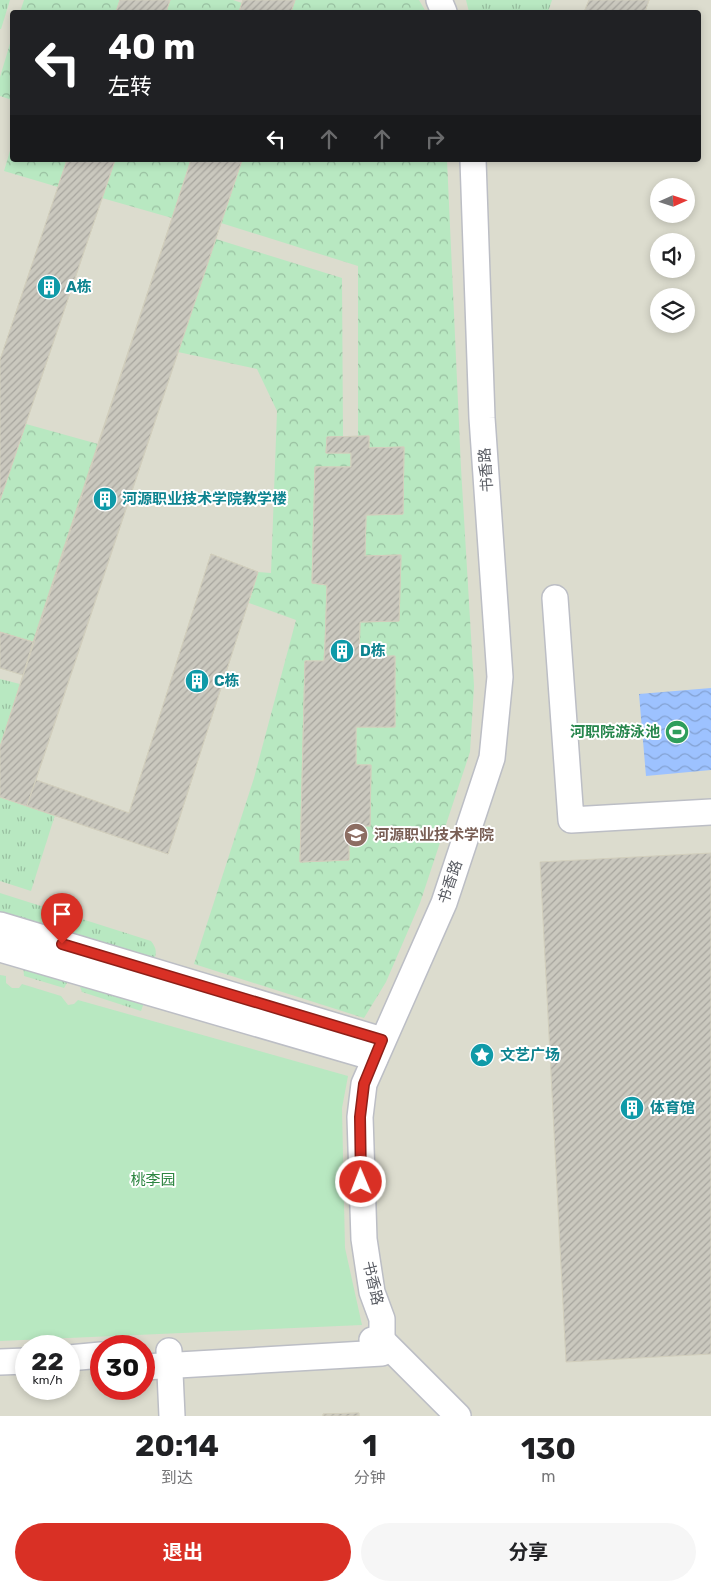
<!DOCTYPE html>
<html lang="zh">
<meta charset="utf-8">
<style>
body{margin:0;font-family:Rubik,"Noto Sans SC",sans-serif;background:#f6f6f6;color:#202124;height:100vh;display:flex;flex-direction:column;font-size:19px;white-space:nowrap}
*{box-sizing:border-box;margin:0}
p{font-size:16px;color:#757577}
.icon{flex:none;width:28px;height:28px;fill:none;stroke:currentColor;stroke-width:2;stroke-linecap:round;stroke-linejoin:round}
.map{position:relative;height:1416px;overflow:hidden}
.panel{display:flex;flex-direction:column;background:#fff;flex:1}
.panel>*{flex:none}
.top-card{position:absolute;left:10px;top:10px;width:691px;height:152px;border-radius:5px;box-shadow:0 2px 8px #0003;background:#202124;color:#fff;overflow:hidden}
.needle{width:32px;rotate:87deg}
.controls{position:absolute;left:650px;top:178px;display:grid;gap:10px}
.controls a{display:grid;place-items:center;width:45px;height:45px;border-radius:50%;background:#fff;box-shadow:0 2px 8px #0003;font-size:25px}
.speed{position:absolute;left:15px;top:1335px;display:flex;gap:10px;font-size:25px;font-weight:700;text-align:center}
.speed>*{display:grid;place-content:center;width:65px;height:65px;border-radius:50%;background:#fff;box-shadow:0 2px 8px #0003;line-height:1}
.speed small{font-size:12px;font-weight:400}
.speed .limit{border:8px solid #d22;background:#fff;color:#111}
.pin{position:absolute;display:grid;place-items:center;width:42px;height:42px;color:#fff;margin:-51px -21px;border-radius:50% 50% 50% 0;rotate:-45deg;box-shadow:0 0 5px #0007}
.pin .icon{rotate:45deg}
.me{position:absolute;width:55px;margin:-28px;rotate:359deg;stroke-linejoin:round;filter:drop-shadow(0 0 4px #0008)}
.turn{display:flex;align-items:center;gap:18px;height:105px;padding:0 15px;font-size:22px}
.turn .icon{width:65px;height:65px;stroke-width:2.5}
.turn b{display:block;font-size:35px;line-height:42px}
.lanes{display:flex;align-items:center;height:48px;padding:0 15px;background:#0003;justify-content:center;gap:25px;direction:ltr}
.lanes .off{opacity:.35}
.eta{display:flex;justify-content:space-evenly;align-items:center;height:85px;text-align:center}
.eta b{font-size:30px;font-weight:700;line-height:35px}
.primary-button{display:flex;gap:10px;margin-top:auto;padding:10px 15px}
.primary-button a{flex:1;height:58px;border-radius:30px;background:#d93025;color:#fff;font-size:20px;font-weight:700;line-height:58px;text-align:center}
.primary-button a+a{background:#f6f6f6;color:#202124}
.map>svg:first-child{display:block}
</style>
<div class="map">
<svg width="711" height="1416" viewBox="0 0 711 1416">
<defs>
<pattern id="grass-tufts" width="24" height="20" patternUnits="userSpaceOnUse" patternTransform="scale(1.25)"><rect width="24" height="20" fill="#b8e8c1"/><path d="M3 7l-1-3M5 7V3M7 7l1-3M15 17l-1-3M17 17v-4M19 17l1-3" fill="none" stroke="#98bfa0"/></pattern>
<pattern id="forest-crowns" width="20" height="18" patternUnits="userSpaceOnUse" patternTransform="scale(1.25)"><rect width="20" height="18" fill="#b8e8c1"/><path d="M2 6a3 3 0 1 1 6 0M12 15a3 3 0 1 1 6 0" fill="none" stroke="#98bfa0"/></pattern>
<pattern id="water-waves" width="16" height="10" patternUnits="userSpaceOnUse" patternTransform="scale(1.25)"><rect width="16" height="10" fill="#9dc2ff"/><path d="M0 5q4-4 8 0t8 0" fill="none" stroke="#83a1d2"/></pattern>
<pattern id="building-hatch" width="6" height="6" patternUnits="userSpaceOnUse" patternTransform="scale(1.25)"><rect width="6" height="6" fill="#cac8be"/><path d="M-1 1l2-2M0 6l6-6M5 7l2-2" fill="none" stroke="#a7a59e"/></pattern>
</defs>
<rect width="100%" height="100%" fill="#ededdf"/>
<path fill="#dcdcce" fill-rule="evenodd" d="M0 0H711V1416H0ZM12 12H699V160H12ZM659 186H686V214H659ZM659 241H686V269H659ZM659 296H686V324H659ZM26 1346H69V1389H26ZM101 1346H144V1389H101Z"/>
<g fill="url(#grass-tufts)">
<polygon points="0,0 10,0 1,29 0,29"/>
<polygon points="466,0 552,0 548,12 469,12"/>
<polygon points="0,679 20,684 0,747"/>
<polygon points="0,797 55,815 31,891 0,881"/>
<path d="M0 893 151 941C157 949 157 953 153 962L0 922Z"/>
<polygon points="23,965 70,978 64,988 24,976"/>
<polygon points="81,981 145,1000 141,1011 82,992 80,987"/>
</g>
<g fill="url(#forest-crowns)">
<polygon points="24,0 120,0 116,12 20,12"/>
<polygon points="170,0 233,0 242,3 239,12 166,12"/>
<polygon points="295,0 419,0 426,12 291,12"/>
<polygon points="12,37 12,100 0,96 0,77"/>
<polygon points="12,144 12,160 67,160 58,187 4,171"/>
<polygon points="115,160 191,160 172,218 102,198"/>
<polygon points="242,160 447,160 461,468 474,686 470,752 420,903 386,982 364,1018 194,964 254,778 296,620 249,603 258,572 271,573 277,411 257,369 178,352 216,239 342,278 343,437 326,453 351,453 351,467 315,467 312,583 327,585 324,661 305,662 300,862 349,859 349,826 369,826 371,765 356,765 356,727 395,727 395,657 359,657 360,622 401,555 365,556 366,515 404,447 369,448 358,437 358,266 221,223"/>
<polygon points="26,424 98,444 33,642 0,632 0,500"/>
</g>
<polygon fill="#b8e8c1" points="0,975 6,976 6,983 12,988 19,988 22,984 61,996 68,1005 74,1004 78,1000 348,1076 342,1108 345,1248 362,1325 0,1341"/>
<polygon fill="url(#water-waves)" points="711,688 711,770 646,776 639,694"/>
<g fill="url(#building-hatch)" stroke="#d2cfbd">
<polygon points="120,0 170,0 166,12 116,12"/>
<polygon points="120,0 170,0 166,12 116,12"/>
<polygon points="243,0 295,0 291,12 239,12"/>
<polygon points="243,0 295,0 291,12 239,12"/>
<polygon points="589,0 649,0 645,12 584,12"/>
<polygon points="589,0 649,0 645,12 584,12"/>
<polygon points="67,160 115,160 0,500 0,360"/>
<polygon points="67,160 115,160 0,500 0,360"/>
<polygon points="191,160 242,160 36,780 129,813 211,554 258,572 168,854 0,797 0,747 23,675 0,668 0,632 33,642"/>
<polygon points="191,160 242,160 27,806 0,797 0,747"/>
<polygon points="369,436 369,448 404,447 403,514 366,515 365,556 401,555 399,621 360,622 359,657 395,656 395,727 356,727 356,765 371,765 370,826 349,826 349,860 300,862 305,661 324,661 325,645 327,585 312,583 315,467 351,467 351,453 326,453 327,437"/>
<polygon points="369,436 369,448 404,447 403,514 366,515 365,556 401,555 399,621 360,622 359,657 395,656 395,727 356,727 356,765 371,765 370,826 349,826 349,860 300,862 305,661 324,661 325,645 327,585 312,583 315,467 351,467 351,453 326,453 327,437"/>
<polygon points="211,554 258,572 168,854 27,806 36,780 129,813"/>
<polygon points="0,632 33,642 23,675 0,668"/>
<polygon points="711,853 711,1354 566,1362 540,862"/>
<polygon points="359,1413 359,1416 323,1416 323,1414"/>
<polygon points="359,1413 359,1416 323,1416 323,1414"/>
</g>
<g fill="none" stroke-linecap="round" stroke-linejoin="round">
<g stroke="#bcbec5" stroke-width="28">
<g id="minor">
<polyline points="439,0 444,12"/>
<polyline points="555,598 571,820 711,812"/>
<polyline points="0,925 382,1040"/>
<polyline points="0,949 375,1058"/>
<polyline points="372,1340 382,1340 458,1416"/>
<polyline points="169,1351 172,1416"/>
<polyline points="69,1358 101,1355"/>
<polyline points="0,1362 26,1361"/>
<polyline points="144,1367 382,1353 382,1319 372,1292 364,1239 360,1117 364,1084 444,903 492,758 500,677 482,418 473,160"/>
</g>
</g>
<use href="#minor" stroke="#fff" stroke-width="25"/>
</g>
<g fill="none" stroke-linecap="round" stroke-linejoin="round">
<g stroke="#8d1f18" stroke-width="12">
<polyline id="route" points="62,944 382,1040 364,1084 360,1117 361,1182"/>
</g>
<use href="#route" stroke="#d93025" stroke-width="9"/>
</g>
<defs>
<g id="building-disc" transform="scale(1.25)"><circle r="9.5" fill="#0f9aa8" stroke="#fff"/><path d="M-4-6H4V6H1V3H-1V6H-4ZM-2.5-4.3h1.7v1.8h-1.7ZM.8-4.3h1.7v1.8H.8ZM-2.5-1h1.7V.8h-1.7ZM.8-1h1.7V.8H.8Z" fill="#fff"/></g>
<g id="stadium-disc" transform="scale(1.25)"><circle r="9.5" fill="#2e9e5b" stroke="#fff"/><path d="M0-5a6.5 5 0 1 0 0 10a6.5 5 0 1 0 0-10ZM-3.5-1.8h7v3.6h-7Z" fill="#fff"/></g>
<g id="university-disc" transform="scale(1.25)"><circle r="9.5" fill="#8d6e63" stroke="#fff"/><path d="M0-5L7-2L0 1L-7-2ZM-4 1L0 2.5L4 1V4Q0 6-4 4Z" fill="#fff"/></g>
<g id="sight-disc" transform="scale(1.25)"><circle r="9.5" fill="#0f9aa8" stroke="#fff"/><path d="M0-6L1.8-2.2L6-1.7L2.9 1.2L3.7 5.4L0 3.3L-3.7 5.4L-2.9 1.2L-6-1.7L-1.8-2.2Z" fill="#fff"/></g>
</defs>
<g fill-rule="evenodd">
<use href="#building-disc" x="49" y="287"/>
<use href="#building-disc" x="105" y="499"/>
<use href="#building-disc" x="342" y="651"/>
<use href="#building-disc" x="197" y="681"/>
<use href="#stadium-disc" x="677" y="732"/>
<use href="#university-disc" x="356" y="835"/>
<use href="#sight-disc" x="482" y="1055"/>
<use href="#building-disc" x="632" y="1108"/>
</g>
<g text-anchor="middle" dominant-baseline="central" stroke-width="4" stroke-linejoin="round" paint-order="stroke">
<g font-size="15" font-weight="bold" fill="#0d838f" stroke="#fff" text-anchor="start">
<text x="66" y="287">A栋</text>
<text x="122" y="499">河源职业技术学院教学楼</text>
<text x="360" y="651">D栋</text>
<text x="214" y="681">C栋</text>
<text x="500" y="1055">文艺广场</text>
<text x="650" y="1108">体育馆</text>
</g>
<g font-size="15" fill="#585b62" stroke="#fff">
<text transform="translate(486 470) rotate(-94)">书香路</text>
<text transform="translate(450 882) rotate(-71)">书香路</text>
<text transform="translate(373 1283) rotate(77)">书香路</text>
</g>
<g font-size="15" font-weight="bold" fill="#27864d" stroke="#fff" text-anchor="end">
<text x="660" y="732">河职院游泳池</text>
</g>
<g font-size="15" font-weight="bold" fill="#785e54" stroke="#fff" text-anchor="start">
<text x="374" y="835">河源职业技术学院</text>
</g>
<g font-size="15" fill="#2d8541" stroke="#fff">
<text x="153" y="1180">桃李园</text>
</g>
</g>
</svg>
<div class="controls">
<a><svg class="needle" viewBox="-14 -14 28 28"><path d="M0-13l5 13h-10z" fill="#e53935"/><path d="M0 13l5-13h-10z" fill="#757577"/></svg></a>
<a><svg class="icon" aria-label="sound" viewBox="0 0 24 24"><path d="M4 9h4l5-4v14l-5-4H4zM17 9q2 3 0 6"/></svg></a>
<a><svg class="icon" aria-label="layers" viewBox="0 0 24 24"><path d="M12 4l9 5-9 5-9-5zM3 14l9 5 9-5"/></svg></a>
</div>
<div class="speed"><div>22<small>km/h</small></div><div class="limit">30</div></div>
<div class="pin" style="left:62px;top:944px;background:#d93025"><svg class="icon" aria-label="arrive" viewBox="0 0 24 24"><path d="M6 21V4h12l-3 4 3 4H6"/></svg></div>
<svg class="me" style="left:361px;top:1182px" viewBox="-20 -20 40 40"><circle r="17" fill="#d93025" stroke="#fff" stroke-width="3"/><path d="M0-11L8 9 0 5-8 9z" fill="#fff"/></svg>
<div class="top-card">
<div class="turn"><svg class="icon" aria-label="left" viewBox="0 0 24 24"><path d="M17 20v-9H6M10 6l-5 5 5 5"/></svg><div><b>40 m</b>左转</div></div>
<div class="lanes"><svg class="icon" aria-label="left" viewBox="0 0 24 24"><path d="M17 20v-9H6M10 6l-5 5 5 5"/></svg><svg class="icon off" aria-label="ahead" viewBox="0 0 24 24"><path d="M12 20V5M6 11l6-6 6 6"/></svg><svg class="icon off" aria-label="ahead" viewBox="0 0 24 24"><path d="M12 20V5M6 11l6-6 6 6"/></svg><svg class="icon off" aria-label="right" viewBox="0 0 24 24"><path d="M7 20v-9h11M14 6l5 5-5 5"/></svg></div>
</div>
</div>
<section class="panel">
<div class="eta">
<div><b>20:14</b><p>到达</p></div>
<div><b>1</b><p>分钟</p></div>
<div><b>130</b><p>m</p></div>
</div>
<div class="primary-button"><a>退出</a><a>分享</a></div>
</section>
